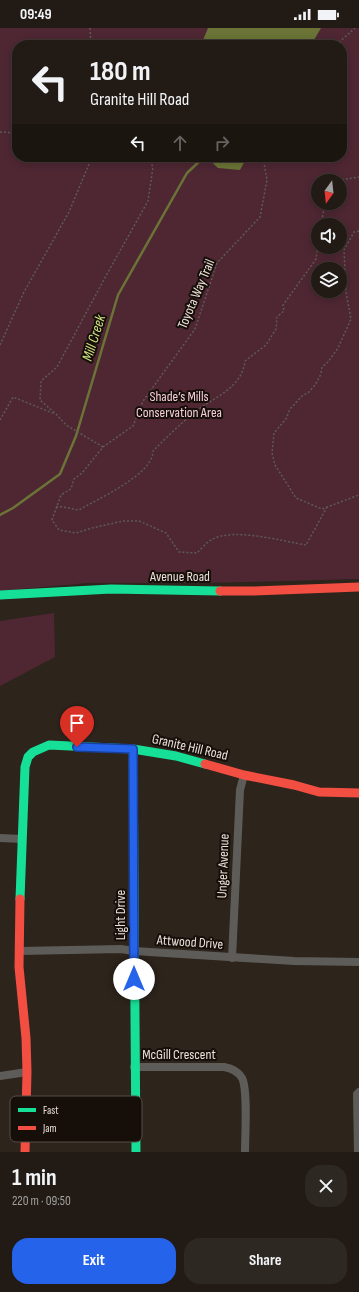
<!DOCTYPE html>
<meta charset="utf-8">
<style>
body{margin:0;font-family:"Sofia Sans Condensed",sans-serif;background:#2e2822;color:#f1f3f6;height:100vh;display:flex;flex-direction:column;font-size:15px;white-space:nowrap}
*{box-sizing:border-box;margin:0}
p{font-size:13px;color:#a2a1a0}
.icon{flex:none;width:22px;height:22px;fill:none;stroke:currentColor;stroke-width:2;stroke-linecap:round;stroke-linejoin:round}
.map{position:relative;height:1124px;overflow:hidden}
.sheet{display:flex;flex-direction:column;background:#221b15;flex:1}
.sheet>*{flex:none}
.banner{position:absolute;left:12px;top:12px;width:335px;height:122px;border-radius:16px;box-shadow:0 2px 10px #0003,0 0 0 1px #3f3934;background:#221b15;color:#f1f3f6;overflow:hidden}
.needle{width:26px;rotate:195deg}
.controls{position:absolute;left:311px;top:146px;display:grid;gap:8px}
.controls a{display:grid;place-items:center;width:36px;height:36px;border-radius:50%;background:#221b15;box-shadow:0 2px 10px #0003,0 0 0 1px #3f3934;font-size:20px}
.pin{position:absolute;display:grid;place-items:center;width:34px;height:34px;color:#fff;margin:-41px -17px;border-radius:50% 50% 50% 0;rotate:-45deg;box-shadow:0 0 4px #0007}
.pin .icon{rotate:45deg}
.me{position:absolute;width:44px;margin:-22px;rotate:0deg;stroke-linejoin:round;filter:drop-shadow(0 0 3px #0008)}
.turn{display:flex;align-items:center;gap:14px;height:84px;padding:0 12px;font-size:18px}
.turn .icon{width:52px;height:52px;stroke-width:2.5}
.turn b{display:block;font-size:28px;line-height:34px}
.lanes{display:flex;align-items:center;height:38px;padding:0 12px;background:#0003;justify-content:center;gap:20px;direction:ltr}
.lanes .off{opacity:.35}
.round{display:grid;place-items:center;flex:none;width:42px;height:42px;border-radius:16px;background:#2e2822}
.headline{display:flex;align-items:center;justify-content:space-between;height:68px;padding:0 12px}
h1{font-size:24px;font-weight:700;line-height:30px}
.button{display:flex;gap:8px;margin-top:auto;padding:8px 12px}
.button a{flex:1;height:46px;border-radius:16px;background:#2563eb;color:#fff;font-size:16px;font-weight:700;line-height:46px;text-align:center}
.button a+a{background:#2e2822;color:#f1f3f6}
.status{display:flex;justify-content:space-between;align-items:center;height:28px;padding:0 20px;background:#221b15;direction:ltr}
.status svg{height:11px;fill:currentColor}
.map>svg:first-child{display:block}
</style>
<div class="status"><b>09:49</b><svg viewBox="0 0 49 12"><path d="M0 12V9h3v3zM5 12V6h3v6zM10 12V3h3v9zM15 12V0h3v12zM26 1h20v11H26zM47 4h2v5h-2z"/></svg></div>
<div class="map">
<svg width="359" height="1124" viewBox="0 0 359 1124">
<rect width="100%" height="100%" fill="#2d241c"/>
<g fill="#4e2733" fill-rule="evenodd">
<path d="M0 0H359V551L206 555H87L0 563ZM17 17H342V129H17ZM318 153H340V175H318ZM318 197H340V219H318ZM318 241H340V263H318Z"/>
<polygon points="54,585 55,629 0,658 0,593"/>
</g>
<g fill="#6b7436">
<polygon points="208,0 321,0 311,17 201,17"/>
<polygon points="206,129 247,129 240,142 218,140"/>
</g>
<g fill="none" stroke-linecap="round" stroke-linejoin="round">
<polyline stroke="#6b7436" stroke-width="2.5" points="0,487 13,480 60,446 76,408 118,267 187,145 204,129"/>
<g stroke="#5e5a56" stroke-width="1.5" stroke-dasharray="2 2" stroke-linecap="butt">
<polyline points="90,0 91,17"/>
<polyline points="336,17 355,0"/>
<polyline points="0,104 17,105"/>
<path d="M263 129 267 152 260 189 217 235 195 301 143 373 133 398 103 419 82 445 74 451 71 461 61 467 52 492 59 502 76 505 92 500 123 493H139L166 505 179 524 197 525C201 521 206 515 211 512 232 499 282 513 306 517L327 479"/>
<polyline points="334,153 359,149"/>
<polyline points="321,197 325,175"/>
<polyline points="359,203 354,204 344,222 346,264 351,291 338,320 328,334 322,339 321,346 315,357 309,364 302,368 290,381 286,391 274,405 272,425 275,437 296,470 322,481 359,467"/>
<polyline points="0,317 24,264 69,184 92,129"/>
<polyline points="0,392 13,369 55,386"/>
<polyline points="103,419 66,397 56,386 40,372 41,353 57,339 107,246 148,173 153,139 148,129"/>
<path d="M56 479C64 478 71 481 79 482 97 471 153 447 153 423 167 409 183 393 199 381 217 368 242 359 245 333L266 317 276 301 277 289 284 283 283 277 316 231 318 216"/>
</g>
<g stroke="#5e5c58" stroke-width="8">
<polyline points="0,810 22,811"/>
<polyline points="20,923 121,921 134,923 294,933 359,934"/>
<polyline points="232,930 240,762 244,747"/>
<path d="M134 1039H224C230 1040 238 1043 242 1050 248 1061 245 1109 245 1124"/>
<polyline points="0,1048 27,1044"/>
<polyline points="358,1124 357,1066 359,1064"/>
</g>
<g stroke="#16e098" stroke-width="9">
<polyline points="0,567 111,561 220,563"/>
<polyline points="133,721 136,1124"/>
<polyline points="20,871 25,739 28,729 33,724 49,717 133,721 176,728 205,736"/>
</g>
<g stroke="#f24e42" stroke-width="9">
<polyline points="220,563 253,563 359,559"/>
<polyline points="205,736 244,747 294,757 319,764 359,765"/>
<polyline points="20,871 19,939 26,1010 27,1044 25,1124"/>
</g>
</g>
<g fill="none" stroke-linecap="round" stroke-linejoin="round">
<g stroke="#184099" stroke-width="10">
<polyline id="route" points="77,719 133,721 134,951"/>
</g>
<use href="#route" stroke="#2563eb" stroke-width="7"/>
</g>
<g text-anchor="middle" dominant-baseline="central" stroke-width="4" stroke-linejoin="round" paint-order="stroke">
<g font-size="14" fill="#ede1d9" stroke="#150e09">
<text transform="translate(196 266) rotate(-67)">Toyota Way Trail</text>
<text x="180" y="548">Avenue Road</text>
<text transform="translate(190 719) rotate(13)">Granite Hill Road</text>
<text transform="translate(223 838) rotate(-88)">Unger Avenue</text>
<text transform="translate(120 887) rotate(-90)">Light Drive</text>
<text transform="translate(190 914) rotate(4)">Attwood Drive</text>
<text x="179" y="1026">McGill Crescent</text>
</g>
<g font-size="14" fill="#f8cfdb" stroke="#150e09">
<text x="179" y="368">Shade’s Mills<tspan x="179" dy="16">Conservation Area</tspan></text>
</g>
<g font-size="15" font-style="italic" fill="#d1e282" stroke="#150e09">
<text transform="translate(94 310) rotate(-73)">Mill Creek</text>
</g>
</g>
<rect x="10" y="1068" width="132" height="46" rx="6" fill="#150e09" stroke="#564d47" stroke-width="1"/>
<rect x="18" y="1080" width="18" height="4" fill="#16e098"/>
<rect x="18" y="1098" width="18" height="4" fill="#f24e42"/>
<g font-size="11" fill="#ede1d9">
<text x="43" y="1086">Fast</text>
<text x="43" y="1104">Jam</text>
</g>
</svg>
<div class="controls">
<a><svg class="needle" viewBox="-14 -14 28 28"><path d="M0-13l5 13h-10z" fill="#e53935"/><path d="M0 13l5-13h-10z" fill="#a2a1a0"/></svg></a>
<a><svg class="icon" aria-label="sound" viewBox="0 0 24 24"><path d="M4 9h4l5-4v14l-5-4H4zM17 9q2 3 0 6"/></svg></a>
<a><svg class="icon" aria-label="layers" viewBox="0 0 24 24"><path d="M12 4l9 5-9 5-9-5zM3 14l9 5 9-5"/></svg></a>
</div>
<div class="pin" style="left:77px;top:719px;background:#d93025"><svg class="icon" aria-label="arrive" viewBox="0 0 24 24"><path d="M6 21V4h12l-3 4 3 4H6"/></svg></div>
<svg class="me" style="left:134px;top:951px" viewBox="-20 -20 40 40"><circle r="19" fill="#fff"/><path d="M0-13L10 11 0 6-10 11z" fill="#2563eb"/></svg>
<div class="banner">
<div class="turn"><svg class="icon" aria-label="left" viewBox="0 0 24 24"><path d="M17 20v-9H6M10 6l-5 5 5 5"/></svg><div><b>180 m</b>Granite Hill Road</div></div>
<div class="lanes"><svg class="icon" aria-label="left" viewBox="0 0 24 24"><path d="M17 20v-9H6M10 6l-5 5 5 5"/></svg><svg class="icon off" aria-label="ahead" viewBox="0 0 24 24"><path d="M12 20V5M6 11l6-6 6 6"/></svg><svg class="icon off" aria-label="right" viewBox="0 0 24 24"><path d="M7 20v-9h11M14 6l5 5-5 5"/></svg></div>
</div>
</div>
<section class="sheet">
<div class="headline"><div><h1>1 min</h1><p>220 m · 09:50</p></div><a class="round"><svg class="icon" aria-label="close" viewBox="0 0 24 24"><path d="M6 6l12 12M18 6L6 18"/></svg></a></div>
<div class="button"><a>Exit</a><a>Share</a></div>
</section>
